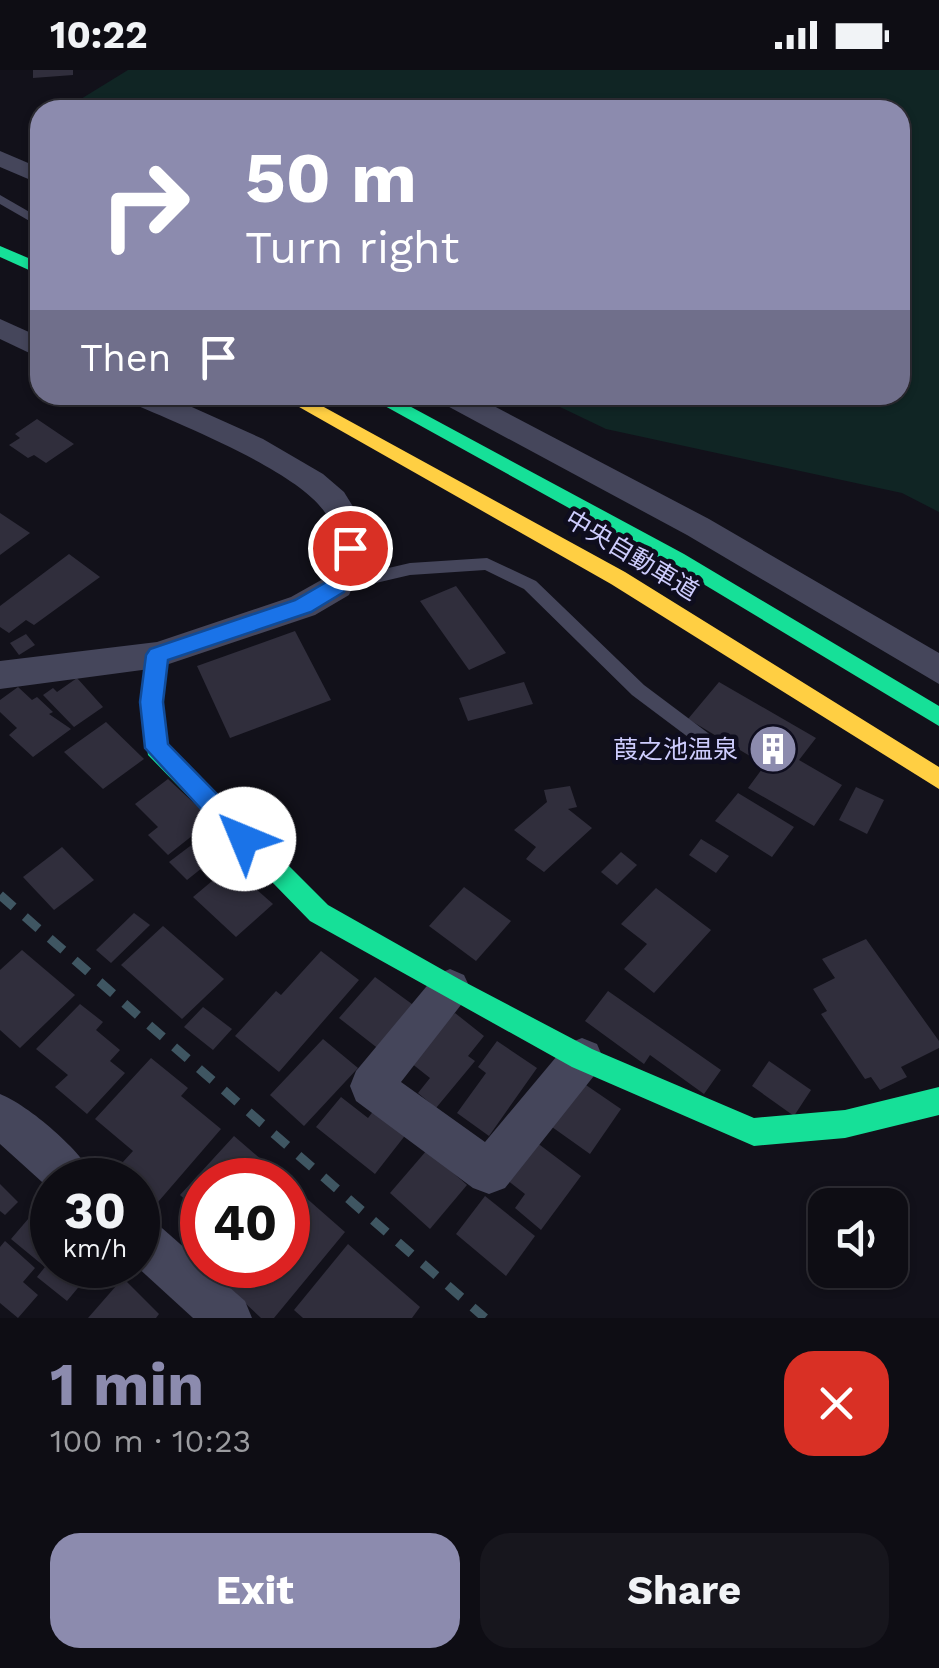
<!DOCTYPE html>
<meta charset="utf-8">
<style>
body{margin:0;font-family:"Work Sans","Noto Sans JP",sans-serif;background:#17161d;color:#f1f3f6;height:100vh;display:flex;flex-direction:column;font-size:38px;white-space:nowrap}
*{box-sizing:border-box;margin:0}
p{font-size:32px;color:#9b9ca0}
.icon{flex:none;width:55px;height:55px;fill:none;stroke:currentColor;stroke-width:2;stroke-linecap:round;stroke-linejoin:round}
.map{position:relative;height:1248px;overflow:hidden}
.drawer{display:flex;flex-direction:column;background:#0e0d14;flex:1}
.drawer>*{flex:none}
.hud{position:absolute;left:30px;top:30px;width:880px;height:305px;border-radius:30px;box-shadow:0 2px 8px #0004,0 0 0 2px #2e2d34;background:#8c8bae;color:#fff;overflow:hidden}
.buttons{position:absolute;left:808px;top:1118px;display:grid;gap:20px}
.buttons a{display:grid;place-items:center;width:100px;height:100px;border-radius:20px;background:#0e0d14;box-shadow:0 2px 8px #0004,0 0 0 2px #2e2d34;font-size:50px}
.speed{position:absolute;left:30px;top:1088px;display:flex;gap:20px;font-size:50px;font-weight:700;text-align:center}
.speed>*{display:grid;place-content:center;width:130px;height:130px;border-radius:50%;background:#0e0d14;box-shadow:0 2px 8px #0004,0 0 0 2px #2e2d34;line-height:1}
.speed small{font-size:25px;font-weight:400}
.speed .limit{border:15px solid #d22;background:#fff;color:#111}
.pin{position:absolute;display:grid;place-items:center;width:85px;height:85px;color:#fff;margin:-42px;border:5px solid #fff;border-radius:50%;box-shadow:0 2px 10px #0007}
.me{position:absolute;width:110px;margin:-55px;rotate:315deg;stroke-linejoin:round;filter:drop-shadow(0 0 8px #0008)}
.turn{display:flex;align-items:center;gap:35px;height:210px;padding:0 50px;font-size:45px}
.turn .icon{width:130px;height:130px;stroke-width:2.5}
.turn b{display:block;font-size:70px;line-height:85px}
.then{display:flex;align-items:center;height:95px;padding:0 50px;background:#0003;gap:20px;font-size:38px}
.round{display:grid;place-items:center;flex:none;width:105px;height:105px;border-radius:30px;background:#17161d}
.overview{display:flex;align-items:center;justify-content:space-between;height:170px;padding:0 50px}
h1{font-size:60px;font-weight:700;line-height:75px;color:#8c8bae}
.cta{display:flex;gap:20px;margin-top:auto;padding:20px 50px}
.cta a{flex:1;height:115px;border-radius:30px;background:#8c8bae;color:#fff;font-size:40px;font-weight:700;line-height:115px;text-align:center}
.cta a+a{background:#17161d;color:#f1f3f6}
.status{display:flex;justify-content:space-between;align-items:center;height:70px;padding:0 50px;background:#0e0d14;direction:ltr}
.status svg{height:28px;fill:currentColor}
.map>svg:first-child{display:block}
</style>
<div class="status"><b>10:22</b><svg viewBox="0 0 49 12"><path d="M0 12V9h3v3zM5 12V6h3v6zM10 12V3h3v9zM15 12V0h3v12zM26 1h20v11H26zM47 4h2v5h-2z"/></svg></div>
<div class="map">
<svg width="939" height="1248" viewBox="0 0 939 1248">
<rect width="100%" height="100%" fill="#12111a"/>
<polygon fill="#102524" points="128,0 939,0 939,442 902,423 606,359 535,325 900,325 900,40 63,40"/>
<g fill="#302e3c">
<polygon points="33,0 73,0 73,5 33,8"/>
<polygon points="37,349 74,374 46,393 34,385 28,388 9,375 20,368 15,364"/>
<polygon points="0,443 30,463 0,485"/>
<polygon points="69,484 100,507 34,555 26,550 9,563 0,557 0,536"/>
<polygon points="456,516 506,583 469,600 420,531"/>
<polygon points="295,561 331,630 230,668 197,596"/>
<polygon points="26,564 35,575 19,585 10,573"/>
<polygon points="77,608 103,637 74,657 43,625 53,618 57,622"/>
<polygon points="524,612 533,634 468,651 459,628"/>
<polygon points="719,612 816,668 799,690 842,715 814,756 748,718 765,695 688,649"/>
<polygon points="18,617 32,630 37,627 53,642 49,644 71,659 33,687 9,665 17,658 0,642 0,630"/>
<polygon points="106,652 144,689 103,719 64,682"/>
<polygon points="168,709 212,750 168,785 148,765 158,757 135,734"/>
<polygon points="570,716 577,737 568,739 592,758 544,802 526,789 536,777 514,760 547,732 544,720"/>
<polygon points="856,717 884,730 867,764 839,750"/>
<polygon points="738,723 794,757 772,787 715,751"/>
<polygon points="210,761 227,778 187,810 169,792"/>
<polygon points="701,769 729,786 716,803 689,785"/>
<polygon points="62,777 94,810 54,840 23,807"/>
<polygon points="621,782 637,795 617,815 601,802"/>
<polygon points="230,796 273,834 236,867 193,827"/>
<polygon points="464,817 511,851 476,891 429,856"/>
<polygon points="656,818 711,860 654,923 624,899 647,874 621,854"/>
<polygon points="134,843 150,855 111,893 96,880"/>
<polygon points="163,856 224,909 182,949 121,895"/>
<polygon points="866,869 939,971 939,978 901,997 907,1007 880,1020 871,1007 865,1009 821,944 827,941 813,919 835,908 822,889"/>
<polygon points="22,880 75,925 20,978 0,960 0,900"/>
<polygon points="321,881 359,910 279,1002 235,966 276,921 281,925"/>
<polygon points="375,907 416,937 380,980 339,948"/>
<polygon points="608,921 721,1000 704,1024 650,985 644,994 585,951"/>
<polygon points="80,934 103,952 96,960 120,980 110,991 125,1003 87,1044 55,1017 68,1005 36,979"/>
<polygon points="203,937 232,959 213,980 184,957"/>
<polygon points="455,943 484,966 468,986 475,991 436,1038 418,1023 430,1008 406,989"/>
<polygon points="323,969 358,998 304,1056 270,1025"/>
<polygon points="497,971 537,998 489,1066 457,1043 486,1003 478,997"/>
<polygon points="151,988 188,1018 181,1026 221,1059 152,1139 138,1126 138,1110 118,1110 112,1104 133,1081 95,1049"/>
<polygon points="769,991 811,1020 794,1046 752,1016"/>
<polygon points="583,1013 621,1039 590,1084 552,1057"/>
<polygon points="341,1027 368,1048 375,1039 407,1063 375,1104 316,1057"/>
<polygon points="234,1066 285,1110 202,1110 202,1145 180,1125"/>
<polygon points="536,1072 581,1106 541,1160 515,1138 525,1124 507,1110"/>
<polygon points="427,1080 467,1115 430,1159 390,1123"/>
<polygon points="288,1112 345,1162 274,1248 261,1248 216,1206 226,1195 288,1195"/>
<polygon points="0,1114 18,1132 5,1145 0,1141"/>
<polygon points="485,1126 535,1166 506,1206 456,1164"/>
<polygon points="46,1128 52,1133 52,1195 97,1195 67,1231 37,1207 45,1197 11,1169"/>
<polygon points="5,1171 35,1198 23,1212 38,1225 18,1248 0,1233 0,1177"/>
<polygon points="348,1174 420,1237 412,1248 303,1248 294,1240"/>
<polygon points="123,1208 159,1244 156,1248 88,1248"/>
</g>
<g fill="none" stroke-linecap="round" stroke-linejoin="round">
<g fill="#45465b" fill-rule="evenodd">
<polygon points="0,125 40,148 40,157 0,134"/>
<polygon points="487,488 536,511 644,615 728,678 731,683 728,688 716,688 632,625 524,519 485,500 410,505 337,522 329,516 337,510 410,493"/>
</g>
<g fill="#45465b" fill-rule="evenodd">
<polygon points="0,81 40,98 40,114 0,97"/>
<polygon points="0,249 40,267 40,288 0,269"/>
<path d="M124 325H165L263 369 323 404 344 422 360 448 363 475 353 516 349 525 315 545 157 598 0 619V591L157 572 291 527 323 509C329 490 336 467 328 448 308 404 174 352 129 332Z"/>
<polygon points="435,325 473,325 709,449 939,583 939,614 687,465 440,332"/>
<polygon points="450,899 464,905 470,918 464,931 401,1012 485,1072 567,974 582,968 597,974 603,988 597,1002 505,1118 489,1124 473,1118 356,1031 350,1016 356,1001 436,905"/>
<path d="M0 1024C28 1035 84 1082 95 1110H52V1121L0 1074Z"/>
<polygon points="138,1144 154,1151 245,1231 252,1248 193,1248 135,1195"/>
</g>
<g fill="#16e098" fill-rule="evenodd">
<polygon points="0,176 40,193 40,205 0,187"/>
<polygon points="365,325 389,325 684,484 939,636 939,656 670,494"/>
<polygon points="157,576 168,585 162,632 167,674 328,835 459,909 592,979 754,1048 845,1040 939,1017 939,1045 845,1068 754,1076 572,997 310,851 148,685 140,632 146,585"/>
</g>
<polygon fill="#ffcf43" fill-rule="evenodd" points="278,325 302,325 625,502 939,697 939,719 611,514"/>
<polyline stroke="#3f5662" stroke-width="9" stroke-dasharray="18 15" stroke-linecap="butt" points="0,825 485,1248"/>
</g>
<polygon fill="#1a73e8" stroke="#114b97" stroke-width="2.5" points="350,470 360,478 344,522 311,542 168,590 163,632 168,674 253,761 257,769 253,777 244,780 236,777 145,678 140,632 146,585 150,579 295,530 328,511 339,478"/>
<defs>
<g id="building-disc" transform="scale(2.5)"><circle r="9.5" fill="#8c8bae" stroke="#0e0d1e"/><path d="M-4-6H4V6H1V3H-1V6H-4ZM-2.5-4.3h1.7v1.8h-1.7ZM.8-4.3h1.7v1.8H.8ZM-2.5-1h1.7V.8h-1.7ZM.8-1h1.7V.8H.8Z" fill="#fff"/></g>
</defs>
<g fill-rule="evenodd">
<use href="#building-disc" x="773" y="679"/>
</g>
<g text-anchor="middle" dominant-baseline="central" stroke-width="9" stroke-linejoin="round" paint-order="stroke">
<g font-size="25" fill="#cdccfd" stroke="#0e0d1e">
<text transform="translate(632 485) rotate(31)">中央自動車道</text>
</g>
<g font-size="25" fill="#cdccfd" stroke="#0e0d1e" text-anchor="end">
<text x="738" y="679">葭之池温泉</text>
</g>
</g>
</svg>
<div class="buttons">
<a><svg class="icon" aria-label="sound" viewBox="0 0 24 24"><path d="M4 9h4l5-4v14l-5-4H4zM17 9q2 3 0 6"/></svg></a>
</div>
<div class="speed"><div>30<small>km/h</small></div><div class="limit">40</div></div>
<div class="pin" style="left:350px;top:478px;background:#d93025"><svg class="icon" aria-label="arrive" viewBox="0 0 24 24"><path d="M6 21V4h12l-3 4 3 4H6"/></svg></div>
<svg class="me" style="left:244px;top:769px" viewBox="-20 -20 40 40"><circle r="19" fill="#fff"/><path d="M0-13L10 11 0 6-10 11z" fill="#1a73e8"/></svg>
<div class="hud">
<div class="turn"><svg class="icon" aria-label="right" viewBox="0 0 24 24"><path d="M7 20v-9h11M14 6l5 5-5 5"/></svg><div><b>50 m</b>Turn right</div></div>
<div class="then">Then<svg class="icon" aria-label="arrive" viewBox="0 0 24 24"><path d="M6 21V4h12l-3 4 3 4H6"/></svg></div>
</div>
</div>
<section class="drawer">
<div class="overview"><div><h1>1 min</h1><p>100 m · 10:23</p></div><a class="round" style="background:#d93025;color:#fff"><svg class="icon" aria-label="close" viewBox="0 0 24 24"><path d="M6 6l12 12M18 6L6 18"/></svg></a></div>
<div class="cta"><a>Exit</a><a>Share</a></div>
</section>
